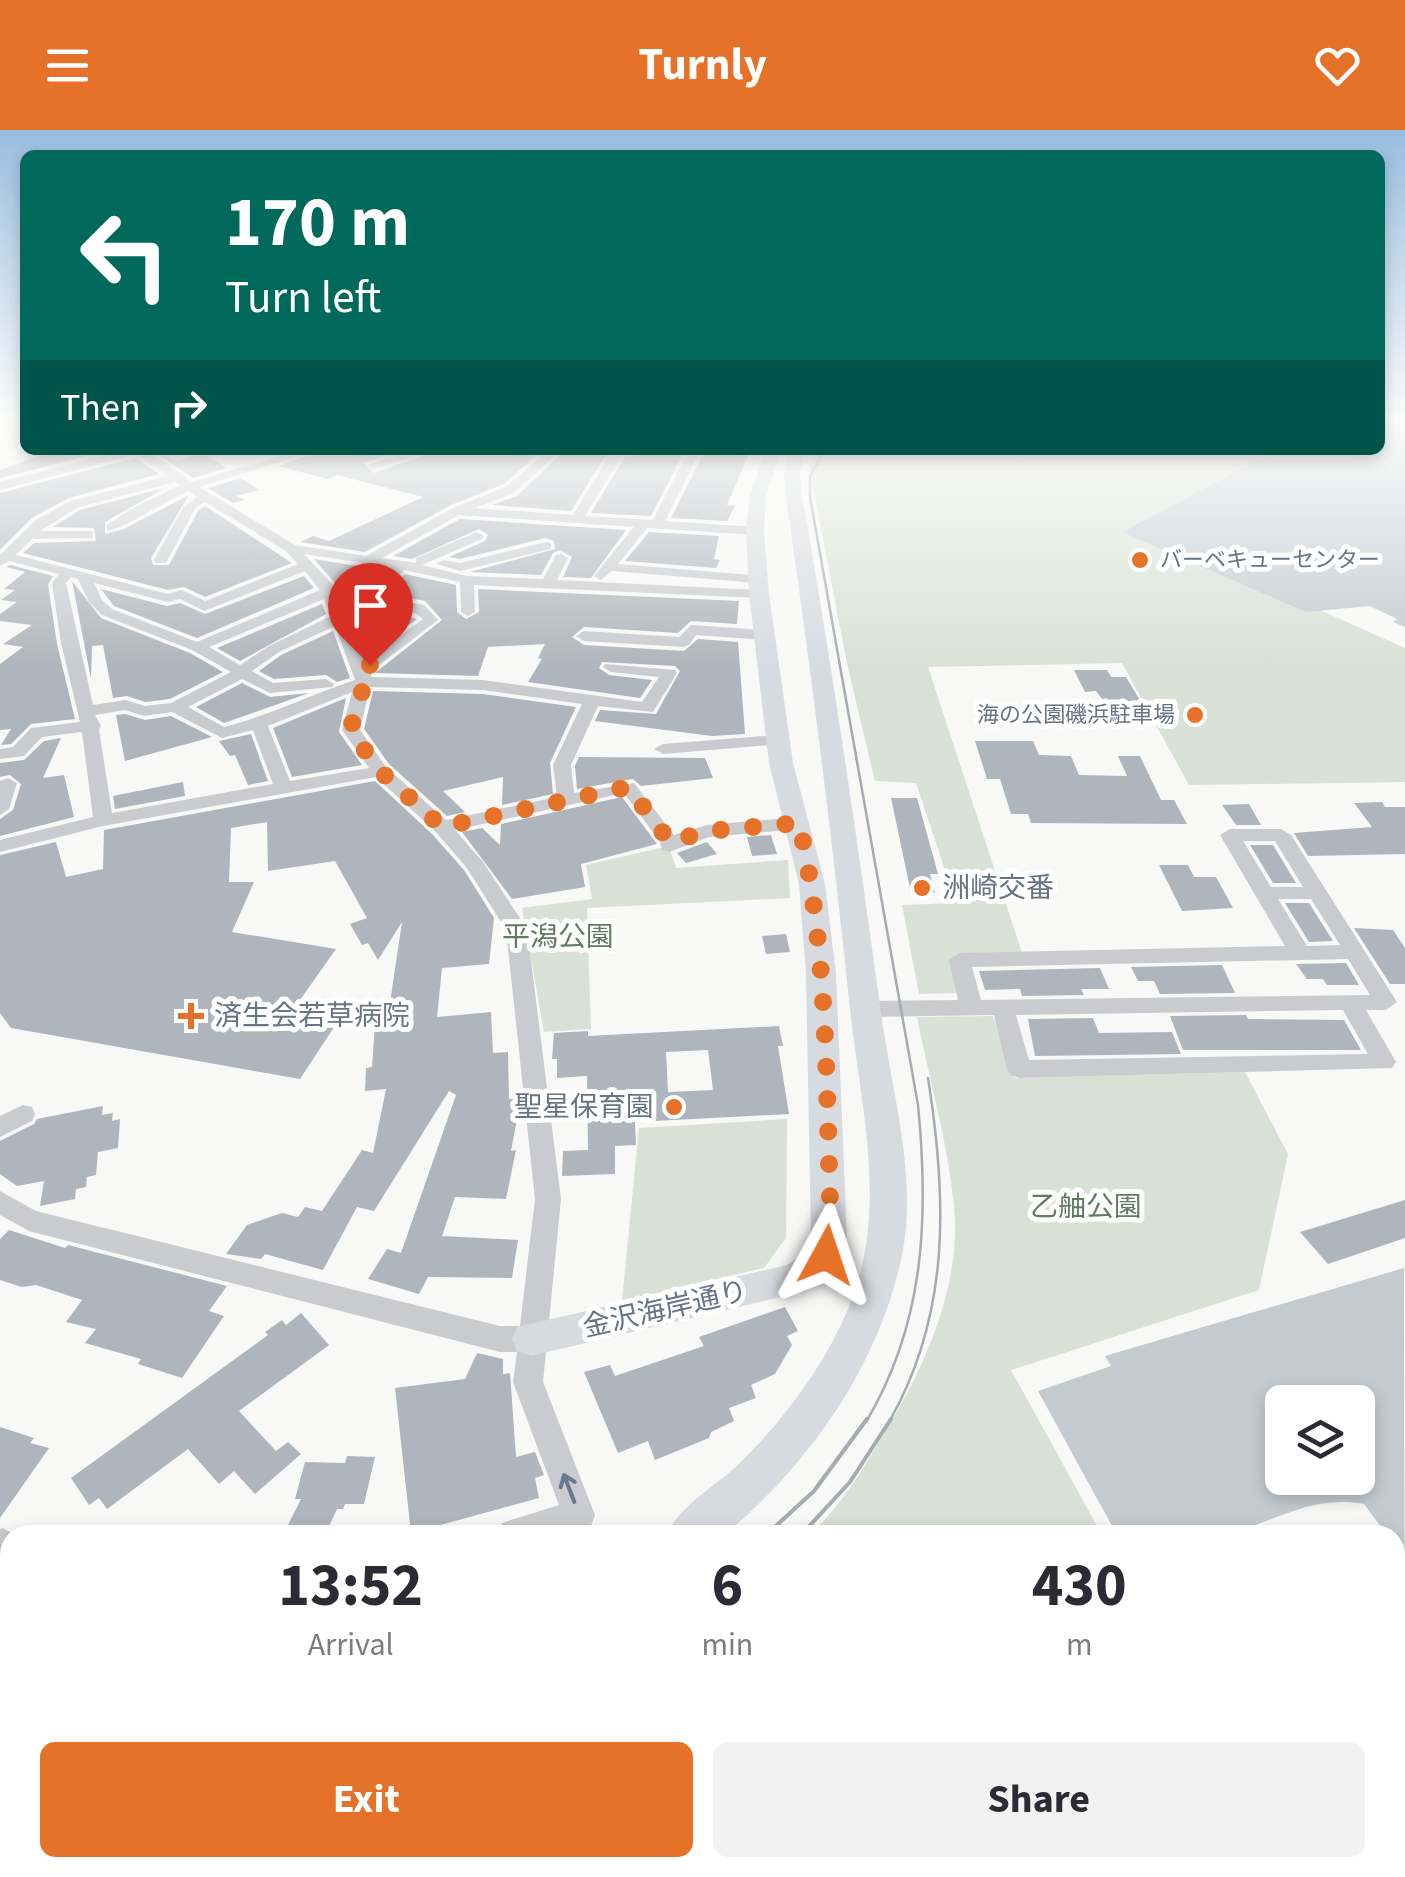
<!DOCTYPE html>
<meta charset="utf-8">
<style>
body{margin:0;font-family:"Source Sans 3","Noto Sans JP",sans-serif;background:#f2f2f3;color:#2b2b33;height:100vh;display:flex;flex-direction:column;font-size:38px;white-space:nowrap}
*{box-sizing:border-box;margin:0}
p{font-size:32px;color:#7c7c81}
.icon{flex:none;width:55px;height:55px;fill:none;stroke:currentColor;stroke-width:2;stroke-linecap:round;stroke-linejoin:round}
.map{position:relative;flex:1;overflow:hidden}
.side{position:absolute;left:0px;top:1395px;width:1405px;height:352px;display:flex;flex-direction:column;background:#fff;border-radius:30px 30px 0 0;box-shadow:0 5px 15px #0003}
.side>*{flex:none}
.banner{position:absolute;left:20px;top:20px;width:1365px;height:305px;border-radius:15px;box-shadow:0 5px 15px #0003;background:#00695c;color:#fff;overflow:hidden}
.buttons{position:absolute;left:1265px;top:1255px;display:grid;gap:20px}
.buttons a{display:grid;place-items:center;width:110px;height:110px;border-radius:15px;background:#fff;box-shadow:0 5px 15px #0003;font-size:50px}
.pin{position:absolute;display:grid;place-items:center;width:85px;height:85px;color:#fff;margin:-102px -42px;border-radius:50% 50% 50% 0;rotate:-45deg;box-shadow:0 0 10px #0007}
.pin .icon{rotate:45deg}
.me{position:absolute;width:110px;margin:-55px;rotate:5deg;stroke-linejoin:round;filter:drop-shadow(0 0 8px #0008)}
.turn{display:flex;align-items:center;gap:35px;height:210px;padding:0 40px;font-size:45px}
.turn .icon{width:130px;height:130px;stroke-width:2.5}
.turn b{display:block;font-size:70px;line-height:85px}
.then{display:flex;align-items:center;height:95px;padding:0 40px;background:#0003;gap:20px;font-size:38px}
.eta{display:flex;justify-content:space-evenly;align-items:center;height:170px;text-align:center}
.eta b{font-size:60px;font-weight:700;line-height:70px}
.button{display:flex;gap:20px;margin-top:auto;padding:20px 40px}
.button a{flex:1;height:115px;border-radius:15px;background:#e67128;color:#fff;font-size:40px;font-weight:700;line-height:115px;text-align:center}
.button a+a{background:#f2f2f3;color:#2b2b33}
header{display:flex;justify-content:space-between;align-items:center;height:130px;padding:0 40px;background:#e67128;color:#fff;font-size:45px;font-weight:700}
.map>svg:first-child{display:block}
</style>
<header><svg class="icon" aria-label="menu" viewBox="0 0 24 24"><path d="M4 6h16M4 12h16M4 18h16"/></svg>Turnly<svg class="icon" aria-label="heart" viewBox="0 0 24 24"><path d="M12 20l-8-8c-3-5 5-10 8-4 3-6 11-1 8 4z"/></svg></header>
<div class="map">
<svg width="1405" height="1747" viewBox="0 0 1405 1747">
<rect width="100%" height="100%" fill="#f8f8f6"/>
<g fill="#d9e0d6">
<polygon points="814,320 1315,320 1145,402 1405,518 1405,652 1189,655 1122,533 928,537 1023,826 954,827 962,863 919,864 902,775 956,773 916,653 875,651 848,538 810,342"/>
<polygon points="669,716 676,738 788,730 790,768 587,778 591,899 544,902 522,778 592,769 586,735"/>
<path d="M993 886 1014 948 1245 942 1288 1024 1259 1160 1011 1240 1102 1405H809C841 1377 860 1343 882 1307 923 1241 962 1157 954 1076 948 1013 929 949 917 887Z"/>
<polygon points="787,989 786,1108 764,1138 622,1171 639,998"/>
</g>
<g fill="#c3cad0" fill-rule="evenodd">
<polygon points="1380,293 1405,293 1405,497 1393,492 1397,489 1370,476 1306,482 1122,402 1278,320 1380,320"/>
<path d="M1404 1138 1405 1747H0V1737L10 1734V1738H1395V1405H1387L1364 1374C1304 1363 1267 1400 1212 1405 1181 1408 1148 1405 1117 1405L1038 1261 1111 1236 1105 1226ZM1358 1272V1348H1282V1272Z"/>
</g>
<g fill="#afb5bc" fill-rule="evenodd">
<polygon points="54,320 110,320 0,348 0,340"/>
<polygon points="153,320 175,331 203,323 226,338 193,348"/>
<polygon points="323,320 403,320 364,333 374,343 439,320 542,320 504,354 451,375 365,422 300,412 313,406 329,411 423,367 337,345 328,349 278,336"/>
<polygon points="565,320 609,320 571,381 492,375 517,366"/>
<polygon points="629,320 685,320 651,386 591,383"/>
<polygon points="705,320 750,321 727,375 735,376 727,391 671,388"/>
<polygon points="136,328 159,344 69,368 33,387 0,420 0,363"/>
<polygon points="241,348 259,360 236,366 245,370 233,373 208,358"/>
<polygon points="165,358 105,392 105,404 124,399 189,365 151,428 153,435 169,435 198,381 205,376 292,433 205,467 184,457 168,460 23,423 34,413 96,411 94,398 53,397 80,380"/>
<polygon points="460,389 626,400 591,448 563,447 572,427 560,420 553,423 541,445 470,442 555,419 554,411 545,408 460,429 449,427 485,411 488,405 479,399 412,429 393,426"/>
<polygon points="649,402 719,406 714,429 720,430 716,438 625,431"/>
<polygon points="314,429 383,440 359,469 369,475 417,489 367,525 335,453"/>
<polygon points="10,435 53,446 48,454 57,514 75,589 31,594 11,614 1,615 11,599 0,600 0,534 23,517 3,514 32,495 0,491 0,484 17,472 1,470 15,460 4,459 25,442 6,437"/>
<polygon points="405,444 456,455 457,482 466,489 479,482 478,459 739,471 737,494 691,491 678,503 584,497 572,507 584,515 684,521 698,509 738,512 745,604 712,606 595,591 600,580 656,584 680,541 675,536 602,532 599,538 609,545 652,550 640,568 528,552 542,529 538,528 545,514 488,517 478,546 375,543 442,490 425,471 386,464"/>
<polygon points="304,446 314,458 197,508 114,476 101,459 167,476 180,473 205,484"/>
<polygon points="72,451 101,488 190,523 223,542 170,569 145,572 127,566 113,568 103,515 92,516 91,549"/>
<polygon points="322,474 326,484 240,531 217,518"/>
<polygon points="333,501 350,548 337,552 326,545 274,549 259,541 281,525"/>
<polygon points="1074,540 1107,540 1111,547 1126,547 1147,582 1113,583 1096,561 1085,562"/>
<polygon points="242,553 270,567 309,563 224,593 196,577"/>
<polygon points="373,561 483,564 576,577 550,633 553,664 502,675 503,647 443,661 465,682 447,686 389,634 364,599"/>
<polygon points="346,568 339,602 362,635 292,647 273,598"/>
<polygon points="125,584 145,590 171,586 212,607 125,631 116,585"/>
<polygon points="251,604 268,651 248,655 235,625 230,626 219,611"/>
<polygon points="61,608 43,648 64,645 74,687 0,706 0,689 13,680 21,654 10,645 0,647 0,633 24,630 44,611"/>
<polygon points="975,611 1033,611 1039,625 1071,626 1079,645 1127,646 1118,626 1140,626 1161,670 1174,670 1187,694 1031,693 1028,684 1011,684 1000,649 987,649"/>
<polygon points="579,627 705,628 713,648 641,656 633,649 577,659 575,636"/>
<polygon points="375,651 432,704 464,740 494,788 489,834 442,838 437,887 491,882 493,923 508,922 509,969 513,969 511,979 519,979 511,1021 516,1020 506,1069 455,1067 442,1106 518,1110 512,1148 428,1147 419,1164 368,1149 387,1119 401,1123 456,965 449,961 374,1081 357,1077 323,1140 265,1124 261,1129 226,1124 247,1095 282,1083 298,1087 305,1077 322,1081 362,1020 373,1023 386,959 365,961 366,938 372,937 375,894 387,893 402,792 378,830 368,813 362,815 350,794 367,788 335,731 268,741 267,692 231,698 229,752 254,752 232,802 336,819 295,877 342,885 300,949 11,898 0,883 0,725 56,712 66,747 103,739 104,700"/>
<polygon points="183,652 185,666 115,679 113,666"/>
<polygon points="622,667 657,714 581,734 585,757 512,769 462,702 482,698 500,715 501,694"/>
<polygon points="891,668 917,668 938,744 930,744 935,763 911,763"/>
<polygon points="1382,672 1385,677 1405,677 1405,724 1308,726 1294,703 1372,697 1354,673"/>
<polygon points="1249,674 1261,695 1236,695 1222,675"/>
<polygon points="771,705 777,724 752,726 747,707"/>
<polygon points="707,712 717,724 686,733 677,723"/>
<polygon points="1250,715 1273,715 1296,753 1273,753"/>
<polygon points="1159,735 1188,735 1194,747 1216,747 1233,778 1182,781"/>
<polygon points="1285,773 1309,773 1333,811 1309,812"/>
<polygon points="1354,798 1393,800 1405,818 1405,854 1390,854"/>
<polygon points="786,804 790,822 766,824 762,806"/>
<polygon points="1346,833 1359,855 1327,855 1323,849 1307,849 1296,834"/>
<polygon points="1222,835 1235,863 1160,864 1154,851 1138,851 1131,837"/>
<polygon points="1100,838 1109,859 1081,859 1084,865 1022,866 1020,859 985,860 979,841"/>
<polygon points="1246,885 1248,889 1344,890 1361,920 1183,920 1170,886"/>
<polygon points="1093,888 1099,903 1172,902 1181,924 1035,926 1028,889"/>
<path d="M779 896 783 916H778L789 984 635 992 636 1015 615 1016V1044L562 1046 563 1021 588 1020 587 946 557 948V929H552L554 903 588 901V906ZM708 920 713 960 668 962 666 922Z"/>
<polygon points="103,976 102,985 113,983 112,991 120,989 118,1018 98,1022 96,1045 87,1047 86,1057 76,1059 75,1069 40,1076 44,1051 17,1056 0,1044 0,1011 34,994 37,989"/>
<polygon points="1405,1070 1405,1108 1328,1134 1300,1102"/>
<polygon points="9,1100 65,1118 68,1115 227,1156 209,1181 224,1186 182,1248 138,1234 141,1229 85,1213 96,1199 66,1192 82,1170 36,1155 22,1157 0,1150 0,1109"/>
<polygon points="785,1177 798,1201 787,1206 792,1215 775,1244 751,1255 756,1268 729,1278 734,1291 711,1302 709,1308 655,1330 648,1311 618,1323 584,1242 610,1235 615,1246 704,1216 699,1207"/>
<polygon points="301,1183 329,1215 239,1281 276,1321 288,1312 301,1324 255,1364 234,1341 219,1354 188,1319 107,1379 99,1368 89,1375 71,1348 268,1205 265,1202 282,1190 286,1195"/>
<polygon points="477,1223 503,1229 503,1244 510,1243 516,1327 535,1322 544,1345 535,1348 539,1368 411,1403 395,1258 465,1249"/>
<polygon points="0,1297 34,1308 30,1313 49,1318 0,1388"/>
<polygon points="347,1326 375,1327 364,1374 345,1374 343,1379 337,1379 325,1405 283,1405 301,1369 295,1369 305,1332 345,1333"/>
</g>
<g fill="none" stroke-linecap="round" stroke-linejoin="round">
<g fill="#c9cbcf" fill-rule="evenodd">
<path d="M125 320H147L192 352 301 320H319L199 357 295 415 366 426 453 378 506 357 548 320H561L514 363 475 378 573 385 613 320H625L585 386 653 390 689 320H701L665 391 755 397 762 401 755 405 647 398 618 434 763 446V452L758 453 612 441 601 450 594 446 634 397 459 385 382 428 416 433V428L477 402 484 406 482 409 422 435 467 446 543 449 556 425 561 424 568 428 557 450 759 460 766 464 759 468 474 455 475 482 468 486 461 482 460 452 404 440 379 466 424 475 438 490 370 542 372 547 483 550 642 572 659 547 611 542 603 537 605 534 675 540 677 543 653 582 598 576 571 635 574 663 634 653 674 705 707 695 799 687 808 693 799 699 709 707 669 722 662 720 660 712 624 663 455 700 483 732 527 799 561 1069 543 1252 595 1385 591 1396 567 1405H497L502 1393 559 1375 513 1252 517 1222H500L29 1101 0 1085V1061L36 1081 500 1196H520L535 1069 506 800 467 738 435 701 376 647 103 696 0 722V710L93 687 82 602 42 607 24 626 0 629V619L13 617 31 598 80 592 61 513 52 453 59 444 9 431 0 436V425L36 390 71 371 168 346 137 324 0 360V352ZM175 352 181 355 129 380 107 395V401C119 401 171 368 189 361L197 367 184 376 154 430 156 433H166L195 378 205 372 286 421 298 434 205 471 182 460 168 464 16 425 32 409 93 408V402L88 401H40L79 377ZM304 424 390 437 363 468C381 480 406 473 423 489L365 531 332 454ZM305 441 320 460 197 512 112 479 102 470 94 453 168 472 180 469 204 481ZM71 447 78 449 89 472 102 485 192 520 231 542 171 573 145 576 126 570 93 575 66 453ZM324 469 331 486 269 516 240 535 209 517ZM335 496 355 550C310 565 270 585 224 597L188 577 242 549 270 563 332 557 334 554 326 549 273 553 252 541 279 522ZM370 557 483 560 582 574 553 635 557 667 446 690 386 637 360 600ZM352 562 342 600 369 638 290 651 268 596ZM125 580 144 586 172 582 222 608 253 600 273 654 112 683 99 600 101 596 95 585Z"/>
<polygon points="160,320 201,320 177,328"/>
<polygon points="416,320 435,320 373,339 367,335"/>
<polygon points="546,412 551,413 551,419 460,441 436,434 443,430 460,433"/>
<polygon points="691,495 764,500 772,505 764,510 696,505 689,515 684,517 584,511 576,506 584,501 679,507"/>
<polygon points="777,605 783,606 783,614 663,624 654,619 663,614"/>
<polygon points="8,648 17,653 9,679 0,685 0,651"/>
<path d="M1230 699H1281L1291 705 1397 872 1386 880H1366L1396 932 1392 938 1019 948 1011 945 1007 939 994 885 865 887 854 879 865 871 958 870 949 830 960 823 1285 816 1220 705ZM1243 711H1275L1303 757H1271ZM1278 769H1311L1340 815 1307 816ZM1348 829 1370 865 981 870 972 837ZM1343 880 1368 924 1029 930 1016 885Z"/>
<polygon points="23,975 32,977 35,984 32,991 0,1007 0,986"/>
<polygon points="3,1398 15,1405 10,1405 10,1429 0,1433 0,1399"/>
<polygon points="10,1542 10,1578 0,1581 0,1545"/>
</g>
<g fill="#d7dadf" fill-rule="evenodd">
<polygon points="765,320 781,320 766,366 764,401 769,464 793,633 825,754 836,844 847,1108 833,1141 806,1161 531,1226 517,1221 512,1209 517,1197 787,1135 802,1125 811,1108 806,844 799,754 769,633 749,464 746,401 750,366"/>
<path d="M790 320H806L800 341 801 360C832 534 857 708 881 883 892 965 919 1048 901 1130 877 1238 808 1336 724 1405H667C680 1374 718 1355 741 1332 786 1287 824 1236 849 1177 889 1078 861 981 850 879 832 705 810 533 785 360L784 341Z"/>
<polygon points="10,1631 10,1681 0,1684 0,1634"/>
</g>
<g stroke="#a6abb2" stroke-width="2.5">
<path d="M824 320 810 346V367L918 975C929 1087 925 1193 866 1292"/>
<path d="M889 1292C951 1184 947 1067 928 948"/>
</g>
<g stroke="#a6abb2" stroke-width="4">
<polyline points="766,1405 814,1361 867,1289"/>
<polyline points="801,1405 850,1352 891,1289"/>
<polyline points="0,1697 10,1694"/>
<polyline points="22,1747 49,1738"/>
</g>
</g>
<defs><path id="oneway-shaft" d="M-6 0H5M1.5-3L5.5 0L1.5 3" fill="none" stroke-width="1.6" stroke-linecap="round" stroke-linejoin="round" transform="scale(2.5)"/></defs>
<use stroke="#6c788b" href="#oneway-shaft" transform="translate(569 1358) rotate(-111)"/>
<linearGradient id="sky" x2="0" y2="1"><stop stop-color="#99bdde"/><stop offset="0.54" stop-color="#fcfcfb"/><stop offset="1" stop-color="#fcfcfb" stop-opacity="0"/></linearGradient>
<rect width="1405" height="538" fill="url(#sky)"/>
<g fill="none" stroke-linecap="round" stroke-linejoin="round">
<path stroke="#e67128" stroke-width="18" stroke-dasharray="0 32.4" d="M370 535 362 540 365 552 350 600 380 641 442 697 628 657 670 712 707 701 799 693C829 825 826 964 831 1099L826 1125"/>
</g>
<g fill="#e67128" stroke="#fff" stroke-width="4">
<circle cx="1140" cy="430" r="10"/>
<circle cx="1195" cy="585" r="10"/>
<circle cx="922" cy="758" r="10"/>
<path d="M186 871h10v10h10v10h-10v10h-10v-10h-10v-10h10z"/>
<circle cx="674" cy="977" r="10"/>
</g>
<g text-anchor="middle" dominant-baseline="central" stroke-width="10" stroke-linejoin="round" paint-order="stroke">
<g font-size="22" fill="#677487" stroke="#fff" text-anchor="start">
<text x="1160" y="430">バーベキューセンター</text>
<text x="1175" y="585" text-anchor="end">海の公園磯浜駐車場</text>
</g>
<g font-size="28" fill="#677487" stroke="#fff" text-anchor="start">
<text x="942" y="758">洲崎交番</text>
<text x="214" y="886">済生会若草病院</text>
<text x="654" y="977" text-anchor="end">聖星保育園</text>
</g>
<g font-size="28" fill="#637962" stroke="#fff">
<text x="558" y="807">平潟公園</text>
<text x="1086" y="1077">乙舳公園</text>
</g>
<g font-size="28" fill="#677487" stroke="#fff">
<text transform="translate(665 1179) rotate(-13)">金沢海岸通り</text>
</g>
</g>
</svg>
<div class="buttons">
<a><svg class="icon" aria-label="layers" viewBox="0 0 24 24"><path d="M12 4l9 5-9 5-9-5zM3 14l9 5 9-5"/></svg></a>
</div>
<div class="pin" style="left:370px;top:535px;background:#d93025"><svg class="icon" aria-label="arrive" viewBox="0 0 24 24"><path d="M6 21V4h12l-3 4 3 4H6"/></svg></div>
<svg class="me" style="left:826px;top:1125px" viewBox="-20 -20 40 40"><path d="M0-17L14 15 0 8-14 15z" fill="#e67128" stroke="#fff" stroke-width="4"/></svg>
<div class="banner">
<div class="turn"><svg class="icon" aria-label="left" viewBox="0 0 24 24"><path d="M17 20v-9H6M10 6l-5 5 5 5"/></svg><div><b>170 m</b>Turn left</div></div>
<div class="then">Then<svg class="icon" aria-label="right" viewBox="0 0 24 24"><path d="M7 20v-9h11M14 6l5 5-5 5"/></svg></div>
</div>
<section class="side">
<div class="eta">
<div><b>13:52</b><p>Arrival</p></div>
<div><b>6</b><p>min</p></div>
<div><b>430</b><p>m</p></div>
</div>
<div class="button"><a>Exit</a><a>Share</a></div>
</section>
</div>
